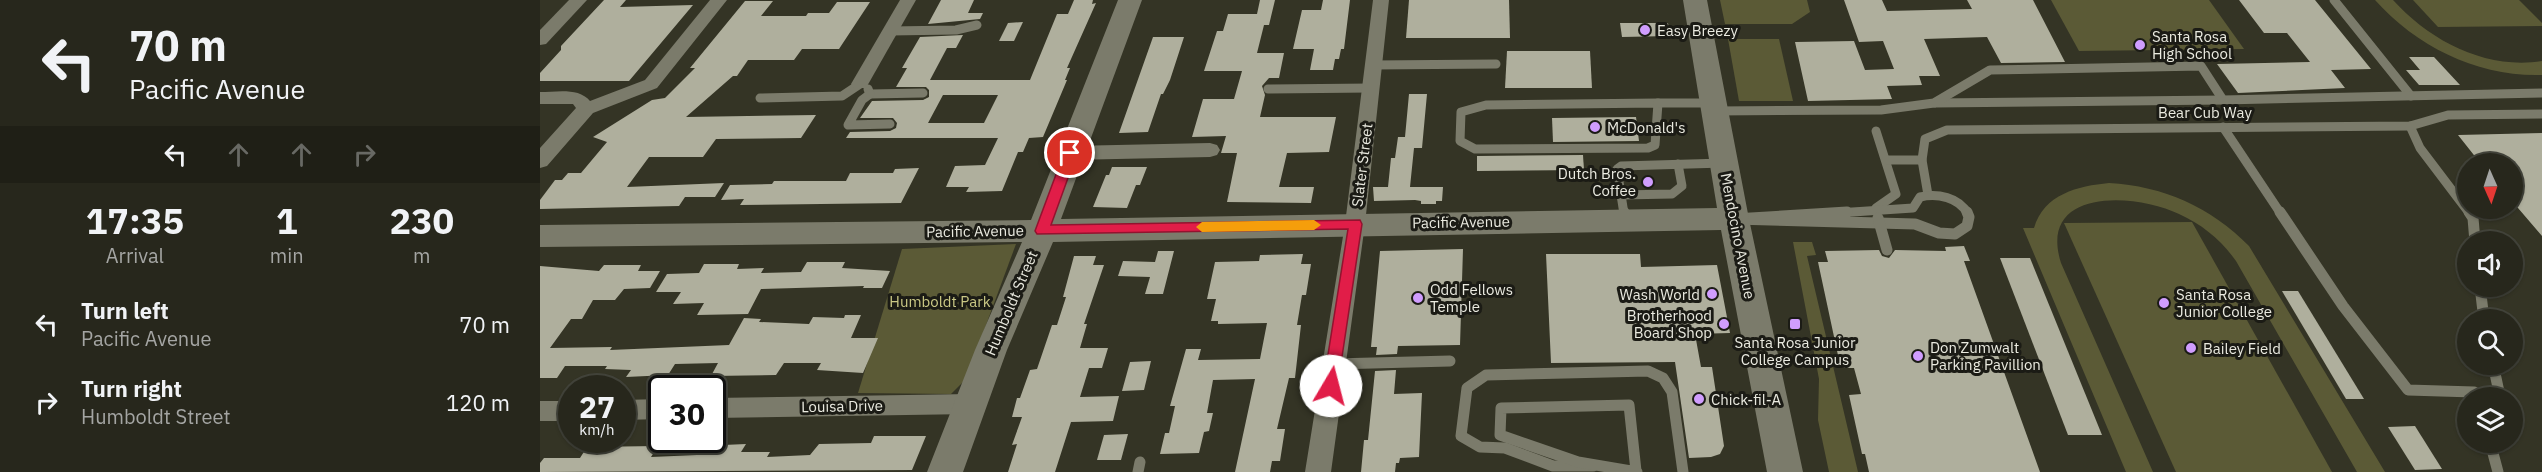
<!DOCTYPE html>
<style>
body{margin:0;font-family:"IBM Plex Sans",sans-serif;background:#2f2f25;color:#f1f3f6;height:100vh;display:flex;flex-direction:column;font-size:22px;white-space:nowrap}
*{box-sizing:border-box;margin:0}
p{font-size:20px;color:#a4a5a3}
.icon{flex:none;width:33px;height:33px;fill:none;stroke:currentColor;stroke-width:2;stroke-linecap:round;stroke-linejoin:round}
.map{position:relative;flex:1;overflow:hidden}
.drawer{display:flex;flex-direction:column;background:#27271c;width:540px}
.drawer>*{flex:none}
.hud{background:#27271c;color:#f1f3f6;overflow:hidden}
.needle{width:39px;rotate:177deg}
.buttons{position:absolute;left:1917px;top:153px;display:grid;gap:12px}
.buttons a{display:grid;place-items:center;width:66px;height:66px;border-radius:50%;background:#27271c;box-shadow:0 2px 4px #0004,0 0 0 2px #43443b;font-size:30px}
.speed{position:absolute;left:18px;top:375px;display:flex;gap:12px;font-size:30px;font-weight:700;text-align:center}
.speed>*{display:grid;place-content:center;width:78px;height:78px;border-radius:50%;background:#27271c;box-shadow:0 2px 4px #0004,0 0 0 2px #43443b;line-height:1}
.speed small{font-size:15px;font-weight:400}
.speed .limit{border:3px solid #111;border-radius:9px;background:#fff;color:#111}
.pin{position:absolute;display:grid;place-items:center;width:51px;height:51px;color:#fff;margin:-26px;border:3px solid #fff;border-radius:50%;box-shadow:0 2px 6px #0007}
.me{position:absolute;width:66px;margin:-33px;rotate:8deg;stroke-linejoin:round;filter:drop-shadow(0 0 4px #0008)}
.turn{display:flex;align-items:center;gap:21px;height:126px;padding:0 30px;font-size:27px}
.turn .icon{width:78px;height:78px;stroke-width:2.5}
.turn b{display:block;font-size:42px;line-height:51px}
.lanes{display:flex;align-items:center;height:57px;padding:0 30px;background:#0003;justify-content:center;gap:30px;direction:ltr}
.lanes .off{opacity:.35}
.eta{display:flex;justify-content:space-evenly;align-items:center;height:102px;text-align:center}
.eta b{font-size:36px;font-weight:700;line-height:42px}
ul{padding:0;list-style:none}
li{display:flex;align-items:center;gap:18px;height:78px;padding:0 30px}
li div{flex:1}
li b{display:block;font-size:22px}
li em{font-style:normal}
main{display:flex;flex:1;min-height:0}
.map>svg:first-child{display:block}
</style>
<main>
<section class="drawer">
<div class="hud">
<div class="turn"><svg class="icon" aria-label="left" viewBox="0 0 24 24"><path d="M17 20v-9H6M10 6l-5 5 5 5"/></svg><div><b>70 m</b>Pacific Avenue</div></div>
<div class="lanes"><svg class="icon" aria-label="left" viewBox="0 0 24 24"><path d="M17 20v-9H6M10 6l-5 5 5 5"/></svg><svg class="icon off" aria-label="ahead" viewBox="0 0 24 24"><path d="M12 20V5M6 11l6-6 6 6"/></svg><svg class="icon off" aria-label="ahead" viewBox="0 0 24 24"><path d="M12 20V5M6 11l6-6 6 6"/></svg><svg class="icon off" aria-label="right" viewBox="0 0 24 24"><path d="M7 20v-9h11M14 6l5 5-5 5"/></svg></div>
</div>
<div class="eta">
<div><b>17:35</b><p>Arrival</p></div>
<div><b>1</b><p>min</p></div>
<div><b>230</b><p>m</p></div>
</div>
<ul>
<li><svg class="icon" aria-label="left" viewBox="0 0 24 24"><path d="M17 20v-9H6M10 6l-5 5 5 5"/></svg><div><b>Turn left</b><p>Pacific Avenue</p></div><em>70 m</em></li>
<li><svg class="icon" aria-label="right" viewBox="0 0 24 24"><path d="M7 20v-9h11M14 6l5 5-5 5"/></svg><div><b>Turn right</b><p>Humboldt Street</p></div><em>120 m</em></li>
</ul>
</section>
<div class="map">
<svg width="2002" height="472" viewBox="0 0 2002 472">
<rect width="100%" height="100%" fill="#343425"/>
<g fill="#5b5a36">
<polygon points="1180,0 1267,0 1270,12 1252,24 1185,24"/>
<polygon points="1511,0 1669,0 1704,49 1539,51"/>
<path d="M1835 0H1853C1890 41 1946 70 2002 61V75C1938 77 1877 47 1835 0Z"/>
<polygon points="1873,0 1979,0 2002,23 2002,26 1898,27"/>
<polygon points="1188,39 1239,39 1253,101 1199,101"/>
<path d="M1569 183C1623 186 1671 207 1709 246L1845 472H1817L1696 261C1681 240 1663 225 1639 214 1596 193 1497 187 1521 263L1613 472H1586L1483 228H1494C1504 194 1538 186 1569 183Z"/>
<polygon points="1652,222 1792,472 1636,472 1524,223"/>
<polygon points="1253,242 1272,242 1276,255 1267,256 1318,472 1289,472 1278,420 1279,379"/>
<polygon points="476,244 426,379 411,394 318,393 362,249"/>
</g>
<g fill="#afaf9d" fill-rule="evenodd">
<polygon points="64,0 86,0 80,7 153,5 89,81 0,81 0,73 21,50 21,46"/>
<polygon points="401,0 434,0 428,13 443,13 440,19 388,24"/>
<path d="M534 0H553L552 4 556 3 527 68H530L525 80H527L503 137 489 138 483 152H478L462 191 426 192 429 187H406L415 166 445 165 458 138H306L310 132 350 131 356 128 357 123 353 118H320L332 101 383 100 389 97V90L386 87H356L367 68H362L380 37 423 35 416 48H407L390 80H490L517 14H528ZM403 95H458L444 123H388Z"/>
<polygon points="720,0 735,0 729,25 724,25 717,53 744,53 739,78 729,78 722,86 725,95 720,117 796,117 789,152 747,153 739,187 774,187 771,203 687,202 697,153 681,153 686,136 652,137 663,99 694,99 702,71 664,71 677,31 683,31 688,14 717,14"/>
<polygon points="783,0 810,0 804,49 801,49 799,59 795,59 793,70 770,70 774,49 753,49 762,10 781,10"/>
<polygon points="869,0 969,0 970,38 866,38"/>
<polygon points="1304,0 1342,0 1347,11 1432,9 1427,0 1493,0 1525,62 1461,63 1447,37 1384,39 1400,76 1379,76 1382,85 1347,86 1352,99 1268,101 1255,42 1314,41 1325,70 1354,69 1343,41 1319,42"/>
<polygon points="1699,0 1775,0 1831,69 1791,70 1805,88 1698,93 1677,64 1770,62 1747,33 1724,33"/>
<polygon points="205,1 233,1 221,16 266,16 268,13 289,13 297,2 330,2 299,49 262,49 254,60 208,60 197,76 193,76 146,117 276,115 261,138 176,139 163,157 109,157 87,187 184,183 175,197 145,197 139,206 0,209 0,200 15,180 22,180 28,173 41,173 67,142 53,137 112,100 125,98 155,68 150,68"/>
<polygon points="483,22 474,41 459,41 468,23"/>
<polygon points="1080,23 1128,23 1130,36 1082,37"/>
<polygon points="613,37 644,37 630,80 623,94 621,94 608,132 579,133"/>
<polygon points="967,51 1050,51 1052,88 965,88"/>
<polygon points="1869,57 1894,57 1920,85 1879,85 1866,70 1880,70"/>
<polygon points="869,94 887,94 882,148 874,148 870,187 903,187 902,201 896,201 896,204 881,204 881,201 875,200 834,201 833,187 848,187 851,158 855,158 858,137 865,137"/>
<polygon points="1096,117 1099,141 1013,142 1012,118"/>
<polygon points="2002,133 2002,236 1972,201 1972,164 1941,164 1918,135"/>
<polygon points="1043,155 1044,170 937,171 937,156"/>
<polygon points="572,167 607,167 600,185 596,185 587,208 553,207 566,175 569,175"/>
<polygon points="379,168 361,203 200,205 204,199 181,200 190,185 232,184 234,181 306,181 310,173 353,173 355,169"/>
<polygon points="1424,246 1430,261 1424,261 1500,472 1329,472 1325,454 1322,454 1309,395 1321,394 1314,368 1304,368 1302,360 1299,360 1278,262 1288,262 1285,251 1339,250 1342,256 1349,258 1355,250 1406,251 1405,247"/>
<polygon points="923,249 920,345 858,346 857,354 836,355 837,347 831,347 840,251"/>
<polygon points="618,251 634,251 623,294 605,294 610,277 578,276 583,261 615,262"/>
<polygon points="763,254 761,264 771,264 766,295 762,295 757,325 761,325 755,378 749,378 737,429 745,429 740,461 732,461 730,472 695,472 715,379 673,380 667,413 673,413 669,431 664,432 659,453 620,454 625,433 629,433 635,406 630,406 646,349 661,349 658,360 720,359 727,323 678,324 678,321 671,321 676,299 667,299 675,262 719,261 720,255"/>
<polygon points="1006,254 1100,254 1101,267 1177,265 1190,333 1155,334 1161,367 1172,367 1184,446 1180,454 1171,457 1149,458 1135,362 1011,363"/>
<polygon points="534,256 556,256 553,265 564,265 544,324 547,324 540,348 568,348 562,368 549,368 540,397 579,396 573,421 531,422 515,472 468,472 477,444 472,445 482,417 472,417 477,398 480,398 490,370 497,369 512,325 517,325 526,297 523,297"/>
<polygon points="1460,258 1490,258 1562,435 1528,435"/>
<polygon points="267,262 305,262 302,268 350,271 342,288 323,288 324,286 221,289 208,314 157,315 164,303 133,304 141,292 116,292 127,274 159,273 164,264 199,264 197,269 224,268 221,273 261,272"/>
<polygon points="64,265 101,265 98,271 120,271 110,288 84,289 75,300 53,300 42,319 31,319 10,348 72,347 70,350 189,345 204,318 221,319 219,322 269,324 273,317 304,318 305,315 321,315 311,338 338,338 323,373 277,370 281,363 244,363 236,375 171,376 178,363 135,364 128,375 86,377 91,370 65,369 67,366 25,366 17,378 0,378 0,266 59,271"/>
<polygon points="1742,291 1758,291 1824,399 1806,399"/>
<polygon points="611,361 604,390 582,391 590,362"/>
<polygon points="856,370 854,394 882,393 879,457 860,458 859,463 856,463 855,472 821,472 824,440 828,440 835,371"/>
<polygon points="1875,426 1902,469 1875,470 1848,427"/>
<polygon points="588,434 581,460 557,460 564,435"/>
<polygon points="334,436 386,436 372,470 0,472 0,463 4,458 40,458 47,447 118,446 111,457 157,455 161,446 206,444 201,452 230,452 227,457 270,455 279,444 331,443"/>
</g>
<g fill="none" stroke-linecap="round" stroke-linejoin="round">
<g stroke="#7b7b6b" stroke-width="9">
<polyline points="1794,0 1871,96"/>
<polyline points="350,31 416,30 437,25"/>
<polyline points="833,65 956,64"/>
<polyline points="328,89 330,94 383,93"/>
<polyline points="728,89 831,88"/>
<polyline points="330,94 322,100 308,125 350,124"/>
<polyline points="220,98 302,96 320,84"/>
<polygon points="1118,103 1115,145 1108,148 935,149 920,141 921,112 946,105"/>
<polyline points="1118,103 1173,103"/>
<polyline points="1395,103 1683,100"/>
<polyline points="1175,111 1341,110 1394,103 1450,70 1661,66 1683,100 2002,93"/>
<polyline points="1870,126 1880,148 1930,214"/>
<polyline points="1683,127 1741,214"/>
<polyline points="1336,131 1356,194 1336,208"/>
<polyline points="1346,160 1382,160"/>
<polyline points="1082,195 1132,194 1142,186 1138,164"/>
<polyline points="1388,195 1382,160 1385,139 1407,130 1870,126 1908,115 2002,114"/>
<polyline points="1084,214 1077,169 1081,166 1184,163"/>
<path d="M1282 214 1373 208 1380 197C1397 193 1419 197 1428 214"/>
</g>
<g stroke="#7b7b6b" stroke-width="11">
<polyline points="1084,212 1085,221"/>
<polyline points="1307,212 1194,219 1375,224 1399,233 1415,234 1427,226 1429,217 1427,212"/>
<polyline points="1740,212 1803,306 1868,390 1934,392 1936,398"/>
<polyline points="1929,212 1933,218 1935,242"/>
<polyline points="1338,218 1347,250"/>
<polyline points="1940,286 1944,320"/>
<polyline points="794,364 910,361"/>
<polyline points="1953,364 1959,392"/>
<polyline points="1950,442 1958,472"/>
<polyline points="1053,466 1013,466 965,448 940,447 921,436 927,388 946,375 1108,371 1123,378 1132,392 1143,472"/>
<polyline points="1096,471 1089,405 961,408 960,435 1038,462 1097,472"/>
<polyline points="598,472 600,462"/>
</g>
<g fill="#7b7b6b" fill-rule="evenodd">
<polygon points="29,0 47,0 6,44 0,45 0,30"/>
<path d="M170 0H187L117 88 53 113 7 166 0 168V148L36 108 33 104H0V92C16 92 39 87 50 101L105 80Z"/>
<polygon points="360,0 376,0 326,88 314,88 311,84"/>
<polygon points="833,0 849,0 825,224 791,472 765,472 805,224"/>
<polygon points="670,143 677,145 680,150 677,155 670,157 530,160 523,158 520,153 523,148 530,146"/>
<polygon points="431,394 439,397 443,404 439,411 431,414 172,418 172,398"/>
<polygon points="122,399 122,419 82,420 82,400"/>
<rect x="0" y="401" width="32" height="20"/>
</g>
<polygon fill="#7b7b6b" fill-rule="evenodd" points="578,0 602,0 521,219 1177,208 1143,0 1167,0 1209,219 1263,472 1227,472 1181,230 513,242 467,350 423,472 387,472 435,350 482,242 0,247 0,225 491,220"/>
</g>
<polygon fill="#e11d48" stroke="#92132f" stroke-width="1.5" points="530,148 537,153 511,225 820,220 822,224 797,390 786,390 783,386 808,229 497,234 495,231 524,153"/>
<polygon fill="#f59e0b" points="774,220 781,225 774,230 662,232 656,227 662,222"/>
<g fill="#d09dfe" stroke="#1b1b15" stroke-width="2">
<circle cx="1105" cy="30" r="6"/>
<circle cx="1600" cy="45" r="6"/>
<circle cx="1055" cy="127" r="6"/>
<circle cx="1108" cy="182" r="6"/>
<circle cx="1172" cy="294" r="6"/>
<circle cx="878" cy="298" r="6"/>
<circle cx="1624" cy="303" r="6"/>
<circle cx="1184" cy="324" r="6"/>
<rect x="1249" y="318" width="12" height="12" rx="3"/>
<circle cx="1651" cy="348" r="6"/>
<circle cx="1378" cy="356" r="6"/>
<circle cx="1159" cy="399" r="6"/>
</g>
<g text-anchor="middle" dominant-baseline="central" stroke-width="6" stroke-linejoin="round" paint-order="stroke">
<g font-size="15" fill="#eaeae0" stroke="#1b1b15" text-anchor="start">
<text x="1117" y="30">Easy Breezy</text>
<text x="1612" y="36">Santa Rosa<tspan x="1612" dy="17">High School</tspan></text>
<text x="1067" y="127">McDonald's</text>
<text x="1096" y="173" text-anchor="end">Dutch Bros.<tspan x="1096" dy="17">Coffee</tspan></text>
<text x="890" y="289">Odd Fellows<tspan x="890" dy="17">Temple</tspan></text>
<text x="1160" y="294" text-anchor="end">Wash World</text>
<text x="1636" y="294">Santa Rosa<tspan x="1636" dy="17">Junior College</tspan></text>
<text x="1172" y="315" text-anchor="end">Brotherhood<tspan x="1172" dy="17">Board Shop</tspan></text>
<text x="1255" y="342" text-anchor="middle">Santa Rosa Junior<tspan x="1255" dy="17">College Campus</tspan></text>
<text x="1390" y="347">Don Zumwalt<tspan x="1390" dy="17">Parking Pavillion</tspan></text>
<text x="1663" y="348">Bailey Field</text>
<text x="1171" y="399">Chick-fil-A</text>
</g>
<g font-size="15" fill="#eaeae0" stroke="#1b1b15">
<text x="1665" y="112">Bear Cub Way</text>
<text transform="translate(822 165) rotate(-83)">Slater Street</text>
<text transform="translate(921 222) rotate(-1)">Pacific Avenue</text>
<text transform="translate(435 231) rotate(-1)">Pacific Avenue</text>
<text transform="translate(1198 236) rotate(79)">Mendocino Avenue</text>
<text transform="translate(471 303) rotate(-67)">Humboldt Street</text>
<text transform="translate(302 406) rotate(-1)">Louisa Drive</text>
</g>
<g font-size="15" fill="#cac885" stroke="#1b1b15">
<text x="400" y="301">Humboldt Park</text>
</g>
</g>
</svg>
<div class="buttons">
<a><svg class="needle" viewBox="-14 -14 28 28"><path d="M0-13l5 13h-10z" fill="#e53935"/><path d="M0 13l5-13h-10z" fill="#a4a5a3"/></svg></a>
<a><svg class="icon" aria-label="sound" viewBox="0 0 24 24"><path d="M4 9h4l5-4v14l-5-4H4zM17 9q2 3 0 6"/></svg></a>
<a><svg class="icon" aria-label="search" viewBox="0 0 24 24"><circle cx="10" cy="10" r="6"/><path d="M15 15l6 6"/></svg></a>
<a><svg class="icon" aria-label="layers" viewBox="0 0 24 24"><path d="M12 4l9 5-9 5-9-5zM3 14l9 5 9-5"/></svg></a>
</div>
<div class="speed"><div>27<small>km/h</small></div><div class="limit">30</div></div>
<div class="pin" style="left:530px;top:153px;background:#d93025"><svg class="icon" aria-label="arrive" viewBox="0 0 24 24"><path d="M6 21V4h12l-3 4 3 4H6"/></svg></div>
<svg class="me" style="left:791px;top:386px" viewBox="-20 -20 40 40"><circle r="19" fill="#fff"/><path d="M0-13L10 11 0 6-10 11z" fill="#e11d48"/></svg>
</div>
</main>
